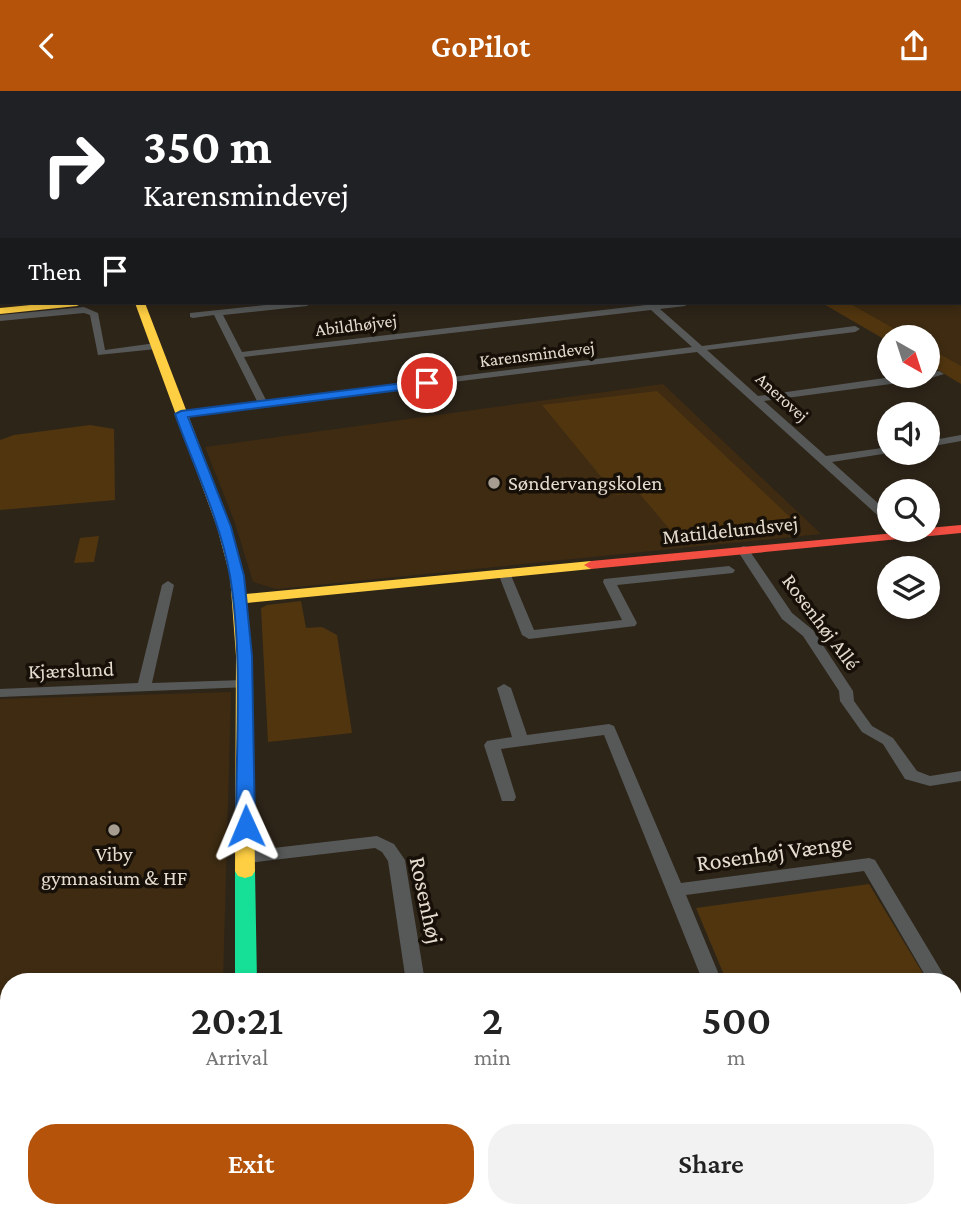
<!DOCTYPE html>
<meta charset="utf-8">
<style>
body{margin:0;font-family:"Crimson Pro",serif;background:#f2f2f2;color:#222;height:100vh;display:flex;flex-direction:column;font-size:26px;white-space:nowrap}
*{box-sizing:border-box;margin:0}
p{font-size:23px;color:#767676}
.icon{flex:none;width:38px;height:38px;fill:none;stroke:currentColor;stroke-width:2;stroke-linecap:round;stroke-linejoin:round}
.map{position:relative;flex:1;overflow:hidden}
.panel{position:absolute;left:0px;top:882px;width:962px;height:245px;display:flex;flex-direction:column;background:#fff;border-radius:28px 28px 0 0;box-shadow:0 4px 10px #0003}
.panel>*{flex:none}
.hud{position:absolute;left:0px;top:0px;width:962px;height:214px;box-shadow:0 4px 10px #0003;background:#202124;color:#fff;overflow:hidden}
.needle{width:46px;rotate:141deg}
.controls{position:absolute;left:877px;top:234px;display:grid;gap:14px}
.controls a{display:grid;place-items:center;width:63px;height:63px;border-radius:50%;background:#fff;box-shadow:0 4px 10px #0003;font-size:35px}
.pin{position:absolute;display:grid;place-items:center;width:60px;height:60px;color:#fff;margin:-30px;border:4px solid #fff;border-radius:50%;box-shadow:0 2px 7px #0007}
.me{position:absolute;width:77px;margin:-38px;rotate:359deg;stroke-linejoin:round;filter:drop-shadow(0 0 5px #0008)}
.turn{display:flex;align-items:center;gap:24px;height:147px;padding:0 28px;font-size:32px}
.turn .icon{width:91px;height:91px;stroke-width:2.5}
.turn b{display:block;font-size:49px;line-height:60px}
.then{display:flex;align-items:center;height:66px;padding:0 28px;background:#0003;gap:14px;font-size:26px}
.eta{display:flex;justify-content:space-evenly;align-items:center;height:119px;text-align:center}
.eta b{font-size:42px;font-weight:600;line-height:49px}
.button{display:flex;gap:14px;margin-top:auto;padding:14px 28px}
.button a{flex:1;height:80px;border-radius:28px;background:#b45309;color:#fff;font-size:28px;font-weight:600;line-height:80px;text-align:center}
.button a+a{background:#f2f2f2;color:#222}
header{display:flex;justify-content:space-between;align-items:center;height:91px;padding:0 28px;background:#b45309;color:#fff;font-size:32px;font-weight:600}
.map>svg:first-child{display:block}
</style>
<header><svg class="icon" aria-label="back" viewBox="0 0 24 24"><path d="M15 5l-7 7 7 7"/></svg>GoPilot<svg class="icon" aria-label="share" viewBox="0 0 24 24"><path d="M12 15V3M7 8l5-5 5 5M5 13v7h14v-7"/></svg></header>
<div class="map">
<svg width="961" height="1127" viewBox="0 0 961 1127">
<rect width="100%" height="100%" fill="#2e2519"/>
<g fill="#3e2b12">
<polygon points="360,0 961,0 961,275 928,256 928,247 911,247 849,212 961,212 961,2 347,2"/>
<polygon points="663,293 821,443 276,498 253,491 234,429 205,356"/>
<polygon points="231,601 223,891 9,891 9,1035 0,1035 0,608"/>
</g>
<g fill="#50350f">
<polygon points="822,212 849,212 911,247 889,247 889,251"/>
<polygon points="928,256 961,275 961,293 928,273"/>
<polygon points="657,300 792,428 677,447 639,402 616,404 542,314"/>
<polygon points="90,334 114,338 115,409 0,419 0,349 14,344"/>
<polygon points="99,445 94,471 74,472 80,447"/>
<polygon points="301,510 306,537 322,536 337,544 352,642 268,651 261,517 267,514"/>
<polygon points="869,793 928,891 727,891 696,817"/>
</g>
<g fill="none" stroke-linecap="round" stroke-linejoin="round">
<g fill="#575959" fill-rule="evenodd">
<polygon points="225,0 234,0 221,2"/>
<rect x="0" y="2" width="2" height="4"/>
<path d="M285 212H311L307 215 223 224 242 261 646 214 647 212H689L685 215 660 218 702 255 855 235 860 238 855 241 707 259 758 305 899 285H928V282L939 280 944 283 928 288 764 310 826 365 889 356V362L832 371 889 422V432L885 431 697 261 177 325V321L181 320 257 310 214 224 193 227 190 226V222ZM651 219 692 256 266 309 244 266Z"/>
<polygon points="84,216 98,222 105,259 156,252 161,255 156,258 98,264 90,224 84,222 0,230 0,224"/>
<polygon points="961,344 961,350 928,356 928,350"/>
<polygon points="743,455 747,456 792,522 813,539 853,600 854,610 872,635 893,647 917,680 930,685 961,680 961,690 930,695 905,688 883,653 862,641 840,610 839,600 803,545 782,528 737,459"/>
<polygon points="729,475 735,479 733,482 617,494 637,532 635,535 529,548 522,544 498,482 504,478 510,482 534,539 622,529 603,491 604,488"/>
<polygon points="168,490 174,494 152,592 244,589 251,593 249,596 0,606 0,598 138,592 162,494"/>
<polygon points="504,593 511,597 527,644 609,633 614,635 681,792 869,767 875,769 948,891 929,891 864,780 686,804 722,891 703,891 604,644 501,658 516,706 514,710 502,710 484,654 487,650 512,646 497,597"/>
<polygon points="377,745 394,753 405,769 425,891 406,891 388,770 382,761 375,757 247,772 241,770 238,766 241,762 247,760"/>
<polygon points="954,907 961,910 961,935 954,932"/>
<polygon points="954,1048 961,1050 961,1070 954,1068"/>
</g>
<g fill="#16e098" fill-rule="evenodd">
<polygon points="339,0 354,0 335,2"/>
<rect x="0" y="40" width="2" height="4"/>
<polygon points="245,773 252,775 255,780 257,891 235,891 235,780 238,775"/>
<polygon points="73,1118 253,1118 258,1127 68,1127"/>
</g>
<g fill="#ffcf43" fill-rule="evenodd">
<polygon points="134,0 140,0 132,2"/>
<polygon points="0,135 2,135 0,141"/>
<polygon points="51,212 82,212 77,215 0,223 0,217"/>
<polygon points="135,212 145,212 231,436 244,485 246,503 591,470 598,474 591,478 247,512 252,565 255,780 252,785 245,787 238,785 235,780 236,565 230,485 217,436"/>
<polygon points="0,1114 9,1114 9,1118 38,1118 43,1127 0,1127"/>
<polygon points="678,1118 762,1118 767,1127 683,1127"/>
</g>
<g fill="#f24e42" fill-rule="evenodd">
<polygon points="961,434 961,442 591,478 584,474 591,470 928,439 928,437"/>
<rect x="0" y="1074" width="9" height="22"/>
</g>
</g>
<path fill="#1a73e8" stroke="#114b97" stroke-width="2" d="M427 289 431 290V295L188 326 231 436 244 485 252 565 255 735 252 740H239L236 735C236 654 243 564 230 485 220 429 194 376 175 323L181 320Z"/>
<g fill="#a69c8f" stroke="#171008" stroke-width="2.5">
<circle cx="494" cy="392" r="7"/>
<circle cx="114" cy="739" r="7"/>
</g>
<g text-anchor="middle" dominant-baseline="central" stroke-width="7" stroke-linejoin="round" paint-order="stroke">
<g font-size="18" fill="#e6dccf" stroke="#171008">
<text transform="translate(356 234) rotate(-7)">Abildhøjvej</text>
<text transform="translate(537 263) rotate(-7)">Karensmindevej</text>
<text transform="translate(782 306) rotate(42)">Anerovej</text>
</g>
<g font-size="21" fill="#e6dccf" stroke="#171008" text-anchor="start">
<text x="508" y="392">Søndervangskolen</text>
<text x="114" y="763" text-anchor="middle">Viby<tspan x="114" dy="24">gymnasium &amp; HF</tspan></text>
</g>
<g font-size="21" fill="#e6dccf" stroke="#171008">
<text transform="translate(730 439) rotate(-6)">Matildelundsvej</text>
<text transform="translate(821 531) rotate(53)">Rosenhøj Allé</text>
<text transform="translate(71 579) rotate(-2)">Kjærslund</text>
</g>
<g font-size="24" fill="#e6dccf" stroke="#171008">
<text transform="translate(774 761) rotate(-8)">Rosenhøj Vænge</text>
<text transform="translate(427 809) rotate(78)">Rosenhøj</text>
</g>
</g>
</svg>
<div class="controls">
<a><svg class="needle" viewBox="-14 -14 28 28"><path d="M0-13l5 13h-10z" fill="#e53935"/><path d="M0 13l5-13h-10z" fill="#767676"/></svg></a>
<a><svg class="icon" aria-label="sound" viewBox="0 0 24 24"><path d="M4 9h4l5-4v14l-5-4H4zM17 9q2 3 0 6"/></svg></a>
<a><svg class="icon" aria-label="search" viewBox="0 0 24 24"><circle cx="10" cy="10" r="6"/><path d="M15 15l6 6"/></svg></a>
<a><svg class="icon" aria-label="layers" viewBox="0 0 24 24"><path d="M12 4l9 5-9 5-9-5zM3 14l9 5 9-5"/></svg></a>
</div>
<div class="pin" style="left:427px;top:292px;background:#d93025"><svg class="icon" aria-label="arrive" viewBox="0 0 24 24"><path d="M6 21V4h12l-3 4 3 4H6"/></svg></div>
<svg class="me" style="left:246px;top:735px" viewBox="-20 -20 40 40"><path d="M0-17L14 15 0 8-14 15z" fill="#1a73e8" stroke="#fff" stroke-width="4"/></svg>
<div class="hud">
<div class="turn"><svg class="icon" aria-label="right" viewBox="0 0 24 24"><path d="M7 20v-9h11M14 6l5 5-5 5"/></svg><div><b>350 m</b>Karensmindevej</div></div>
<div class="then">Then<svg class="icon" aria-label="arrive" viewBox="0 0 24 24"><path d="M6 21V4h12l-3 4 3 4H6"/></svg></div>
</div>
<section class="panel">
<div class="eta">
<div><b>20:21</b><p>Arrival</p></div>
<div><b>2</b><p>min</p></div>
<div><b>500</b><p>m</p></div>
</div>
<div class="button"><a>Exit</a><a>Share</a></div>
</section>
</div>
